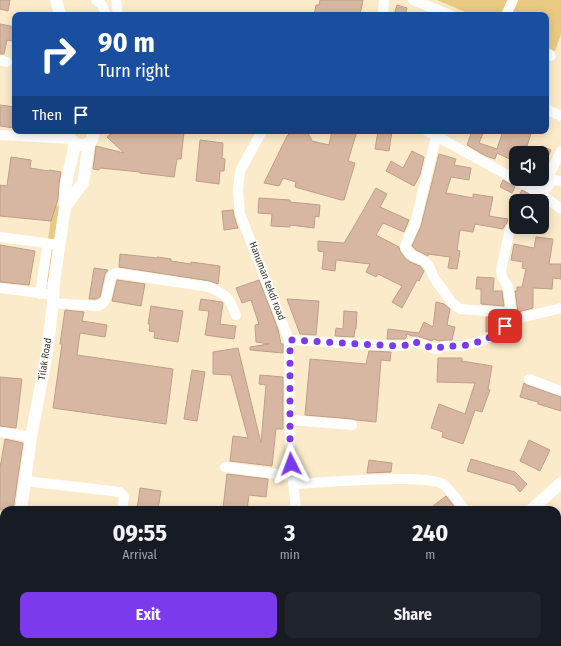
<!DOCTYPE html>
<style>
body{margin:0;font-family:"Fira Sans Condensed",sans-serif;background:#20242c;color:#f1f3f6;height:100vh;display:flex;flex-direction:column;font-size:15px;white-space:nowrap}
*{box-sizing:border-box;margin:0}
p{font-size:13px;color:#9ea1a6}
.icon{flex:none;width:22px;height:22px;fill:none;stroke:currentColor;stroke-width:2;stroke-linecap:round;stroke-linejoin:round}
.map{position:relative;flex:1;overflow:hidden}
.drawer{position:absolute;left:0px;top:506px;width:561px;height:140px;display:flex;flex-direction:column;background:#171b24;border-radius:12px 12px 0 0;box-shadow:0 2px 10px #0003}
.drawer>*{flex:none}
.top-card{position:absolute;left:12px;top:12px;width:537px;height:122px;border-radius:8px;box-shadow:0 2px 10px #0003;background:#1a4fa0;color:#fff;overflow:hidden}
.controls{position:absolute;left:509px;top:146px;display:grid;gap:8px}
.controls a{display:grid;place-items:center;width:40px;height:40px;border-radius:8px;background:#171b24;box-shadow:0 2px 10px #0003;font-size:20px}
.pin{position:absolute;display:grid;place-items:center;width:34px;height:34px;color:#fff;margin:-17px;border-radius:8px;box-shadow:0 2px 6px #0006}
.me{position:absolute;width:44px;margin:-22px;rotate:357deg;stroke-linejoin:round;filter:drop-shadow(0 0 3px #0008)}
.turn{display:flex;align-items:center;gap:14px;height:84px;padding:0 20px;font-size:18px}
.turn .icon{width:52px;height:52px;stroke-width:2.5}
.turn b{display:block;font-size:28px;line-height:34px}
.then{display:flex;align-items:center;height:38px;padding:0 20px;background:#0003;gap:8px;font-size:15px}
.eta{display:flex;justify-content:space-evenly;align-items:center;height:68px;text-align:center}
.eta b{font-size:24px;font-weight:700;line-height:28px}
.primary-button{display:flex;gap:8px;margin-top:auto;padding:8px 20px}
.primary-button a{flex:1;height:46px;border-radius:8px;background:#7c3aed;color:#fff;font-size:16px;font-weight:700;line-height:46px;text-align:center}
.primary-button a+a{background:#20242c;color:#f1f3f6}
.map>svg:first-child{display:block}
</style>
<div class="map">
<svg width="561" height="646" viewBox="0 0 561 646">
<rect width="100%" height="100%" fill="#fbebca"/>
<g fill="#eaca82">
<polygon points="437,0 561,0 561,34 555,51 546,47 546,15 472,15"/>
<polygon points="53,205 65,207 54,282 42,281"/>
</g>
<g fill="#d7b7a1" stroke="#be9f8a">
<polygon points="0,0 10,0 8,11 0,9"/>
<polygon points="320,0 363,0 360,15 314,15 316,5 319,5"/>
<polygon points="397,5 407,8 405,15 394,15"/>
<polygon points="0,24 15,27 13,41 7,40 4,54 0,54"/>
<polygon points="0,105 15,107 15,128 0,126"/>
<polygon points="114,131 175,131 184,132 181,159 177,159 174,177 140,173 140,172 100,168 99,170 93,169 96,146 124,153 107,137"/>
<polygon points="292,131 307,131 312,141 329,145 332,131 357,131 348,161 355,163 344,200 341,200 295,187 296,182 283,178 279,186 264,183 287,136"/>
<polygon points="378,131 392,131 389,151 375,149"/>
<polygon points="472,131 484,131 479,143 497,149 503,131 532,131 527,146 524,145 520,153 516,153 516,162 497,153 495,159 486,156 467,145"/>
<polygon points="200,140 223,143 222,158 225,159 224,171 220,171 219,184 196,181"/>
<polygon points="542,146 551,150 542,171"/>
<polygon points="412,151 424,157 420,175 414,186 386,171 391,161 403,168"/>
<polygon points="439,154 456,159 454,165 471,168 469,180 451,177 446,193 473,198 473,194 493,197 489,216 508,219 507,223 505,225 503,229 475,224 473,232 460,230 457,250 460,251 457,269 448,268 450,257 428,254 428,256 416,250 412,246 421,226"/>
<polygon points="11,157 31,160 30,168 49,171 49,170 61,172 59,184 58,199 51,221 0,216 0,185 7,186"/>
<polygon points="503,180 515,187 512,193 500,187"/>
<polygon points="376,188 387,194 380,207 409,220 404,232 383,223 376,235 399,247 400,251 405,258 410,262 420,266 424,271 419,281 417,280 402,308 392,302 402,286 378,274 376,277 366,272 370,264 336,260 335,271 322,269 324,252 318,251 318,241 344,243 356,223"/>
<polygon points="522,190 531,195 528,201 525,201 518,197"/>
<polygon points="259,198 290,200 290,202 320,205 319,217 315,216 314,228 290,225 290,227 271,226 272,214 258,213"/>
<polygon points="233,210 234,216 238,228 224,230 222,211"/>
<polygon points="536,237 553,239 549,264 561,264 561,279 553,278 552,289 533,288 533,308 518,312 515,291 517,291 517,287 522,287 526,269 522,268 523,262 511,260 514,244 534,248"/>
<polygon points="0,245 35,251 29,285 0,282"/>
<polygon points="120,254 157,258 157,257 171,259 171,261 191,264 191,262 220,266 218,284 210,281 119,267"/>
<polygon points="94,268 108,270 105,274 100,297 96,299 89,299"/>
<polygon points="477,277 494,278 493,291 502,291 504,306 481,304 481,289 476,289"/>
<polygon points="117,280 145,284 141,306 112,301"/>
<polygon points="259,280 278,329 281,344 283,344 283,353 250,350 250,347 269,344 256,342 255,325 259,324 251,300 242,303 236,288"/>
<polygon points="201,299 222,302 223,303 220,324 236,326 234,339 205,335 209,311 199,310"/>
<polygon points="287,299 319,301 316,335 300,334"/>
<polygon points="436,302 444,304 450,309 447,325 455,327 452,340 445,340 439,341 433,339 432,341 417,336 412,336 407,334 406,338 405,339 387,339 388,329 419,333 424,322 433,327"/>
<polygon points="151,306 183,311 178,342 154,338 155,332 149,331 150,324 148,324"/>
<polygon points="65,310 84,312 82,321 107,325 105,337 80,333 77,355 173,369 166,424 53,408 62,344 60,344"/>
<polygon points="344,311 357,312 356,329 355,329 354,337 335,336 336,328 343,329"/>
<polygon points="486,317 498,318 500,320 500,322 494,328 486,332"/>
<polygon points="238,348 261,443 266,385 259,384 260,375 283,377 283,429 276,429 272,466 230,461 233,436 248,438 231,375 213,374 213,352"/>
<polygon points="369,351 391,352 390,361 381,360 376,422 356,420 353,419 305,415 310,359 366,364"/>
<polygon points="438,358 462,358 462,361 492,366 488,389 490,390 482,412 475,410 463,444 442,437 443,432 431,428 439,404 465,414 475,383 437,382"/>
<polygon points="192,370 205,372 197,421 184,419"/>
<polygon points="0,377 22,379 16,428 0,426"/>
<polygon points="524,383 527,385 561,397 561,411 538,404 538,402 520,397"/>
<polygon points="5,439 23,443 13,510 0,510 0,468"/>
<polygon points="529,440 550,450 540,471 520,461"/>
<polygon points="471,459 515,472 527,484 520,492 514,485 467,471"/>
<polygon points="369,460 392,463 391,472 367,473"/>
<polygon points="227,474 268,479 266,497 249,495 247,510 234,510 234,509 223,508"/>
<polygon points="140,488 161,491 158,510 137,510"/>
<polygon points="446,496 457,510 428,510"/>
</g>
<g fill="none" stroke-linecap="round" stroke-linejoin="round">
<g stroke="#fff" stroke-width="10">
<polyline points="96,0 102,5 106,15"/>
<polyline points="116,0 118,15"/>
<polyline points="413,0 450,15"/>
<polyline points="383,15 384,0"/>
<polyline points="506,15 513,0"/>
<polyline points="546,54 551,56"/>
<polyline points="0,60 7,62"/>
<polyline points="546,109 561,116"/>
<polyline points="262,131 240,171 238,189 240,214 289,340 290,453 296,510"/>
<polyline points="427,131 540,193 561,209"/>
<polyline points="0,135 70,139"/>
<path d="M436 137 415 224C412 232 407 239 405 247L409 253 413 256 424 261 429 266 434 278 445 293 451 302 460 309 501 312 509 319 512 320 561 308"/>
<polyline points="547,188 550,183 553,180 561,181"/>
<polyline points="540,193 561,151"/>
<polyline points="0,237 59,245"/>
<polyline points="0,288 53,295"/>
<polyline points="40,294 47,248"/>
<path d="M53 303 98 306C99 305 104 303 104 302 108 298 109 282 111 276L116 273 209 287C227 295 229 297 236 315"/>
<polyline points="289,340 397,346 407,345 411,343 415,342 435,349 445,346 462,346 482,341 498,333 512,320 508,287 502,277 501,270 510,229"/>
<polyline points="529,379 561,391"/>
<polyline points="290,420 352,425"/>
<polyline points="0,432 31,437"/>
<polyline points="225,467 292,476"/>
<polyline points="25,481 120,492 124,497 122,510"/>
<path d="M293 484C332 482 371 478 410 479 420 480 433 479 443 484 449 488 460 504 465 510"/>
<polyline points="0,557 4,557"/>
<polyline points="557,624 561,623"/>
<polyline points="139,642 139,646"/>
<polyline points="245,642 246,646"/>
<polyline points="497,646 507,642"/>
</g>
<g stroke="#fff" stroke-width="12">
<polyline points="56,0 60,15"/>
<polyline points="68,131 69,137 75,144 86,146 92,140 94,131"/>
<polyline points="65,207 83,183 89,143"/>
<polyline points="21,510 31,437 47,353 53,303 54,282 65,207 66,184 75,144"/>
<polyline points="531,510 561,483"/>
<polyline points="3,646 4,640"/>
<polyline points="342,646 349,642"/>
</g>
</g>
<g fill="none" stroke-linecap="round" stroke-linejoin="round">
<polyline stroke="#7c3aed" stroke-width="7" stroke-dasharray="0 12.6" points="291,464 290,453 290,340 396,346 407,345 411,342 415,342 435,349 445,346 462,346 482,341 498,333 505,326"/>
</g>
<g text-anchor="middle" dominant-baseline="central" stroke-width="3" stroke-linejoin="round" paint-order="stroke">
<g font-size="10" fill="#403a2c" stroke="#fff">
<text transform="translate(267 281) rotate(69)">Hanuman tekdi road</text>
<text transform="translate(45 359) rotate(-81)">Tilak Road</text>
</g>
</g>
</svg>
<div class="controls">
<a><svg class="icon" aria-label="sound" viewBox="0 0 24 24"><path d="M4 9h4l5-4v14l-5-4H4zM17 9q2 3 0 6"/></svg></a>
<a><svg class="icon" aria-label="search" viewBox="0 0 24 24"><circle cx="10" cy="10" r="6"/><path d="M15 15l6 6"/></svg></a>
</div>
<div class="pin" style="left:505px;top:326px;background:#d93025"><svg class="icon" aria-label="arrive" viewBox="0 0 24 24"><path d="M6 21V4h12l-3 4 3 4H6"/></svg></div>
<svg class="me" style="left:291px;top:464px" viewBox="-20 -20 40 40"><path d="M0-17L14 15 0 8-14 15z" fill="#7c3aed" stroke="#fff" stroke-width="4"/></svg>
<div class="top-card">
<div class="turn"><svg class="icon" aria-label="right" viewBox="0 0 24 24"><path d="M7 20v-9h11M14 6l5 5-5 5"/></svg><div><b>90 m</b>Turn right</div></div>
<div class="then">Then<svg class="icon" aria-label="arrive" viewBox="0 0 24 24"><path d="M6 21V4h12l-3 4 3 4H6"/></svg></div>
</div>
<section class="drawer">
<div class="eta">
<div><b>09:55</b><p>Arrival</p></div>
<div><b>3</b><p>min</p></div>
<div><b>240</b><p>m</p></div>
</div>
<div class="primary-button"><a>Exit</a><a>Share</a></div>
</section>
</div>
